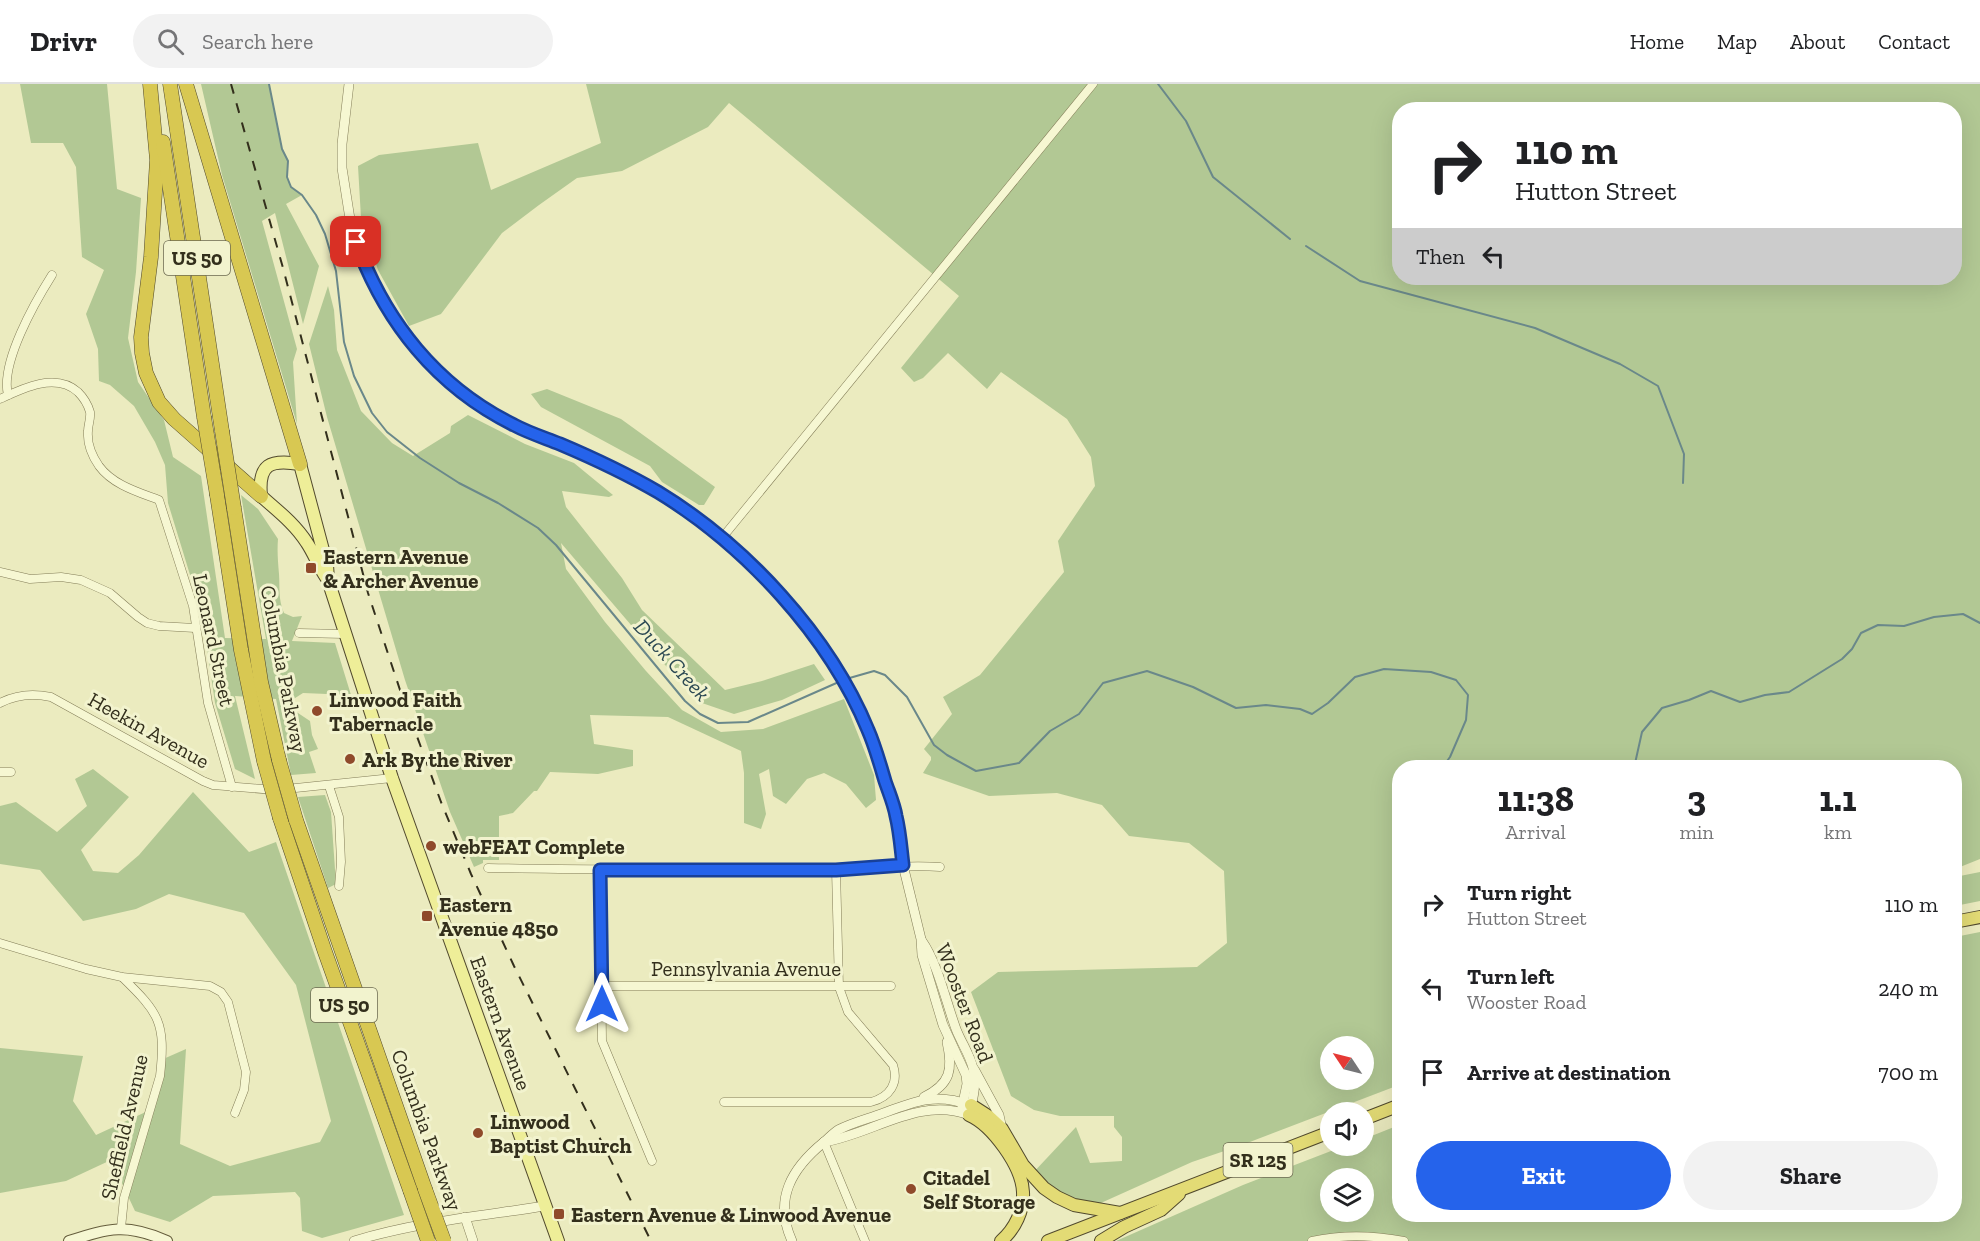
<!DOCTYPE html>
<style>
body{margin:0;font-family:"Zilla Slab",serif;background:#f2f2f2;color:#202124;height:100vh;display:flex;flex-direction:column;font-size:22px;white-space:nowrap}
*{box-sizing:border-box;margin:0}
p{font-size:20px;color:#757577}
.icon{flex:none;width:33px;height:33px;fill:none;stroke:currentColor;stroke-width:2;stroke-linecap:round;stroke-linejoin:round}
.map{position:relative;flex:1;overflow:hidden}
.drawer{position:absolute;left:1392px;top:676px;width:570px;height:462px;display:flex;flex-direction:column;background:#fff;border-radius:24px;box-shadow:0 6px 24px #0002}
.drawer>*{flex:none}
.hud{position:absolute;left:1392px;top:18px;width:570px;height:183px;border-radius:24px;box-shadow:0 6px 24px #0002;background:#fff;color:#202124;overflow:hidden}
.needle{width:39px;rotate:305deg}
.buttons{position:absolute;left:1320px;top:952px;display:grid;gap:12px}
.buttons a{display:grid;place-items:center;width:54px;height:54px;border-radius:50%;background:#fff;box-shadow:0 6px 24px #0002;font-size:30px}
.pin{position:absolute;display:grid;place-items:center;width:51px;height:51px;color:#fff;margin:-26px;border-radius:12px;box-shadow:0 3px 9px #0006}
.me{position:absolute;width:66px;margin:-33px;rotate:0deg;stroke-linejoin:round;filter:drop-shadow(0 0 4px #0008)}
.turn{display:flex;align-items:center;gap:21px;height:126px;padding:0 24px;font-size:27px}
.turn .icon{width:78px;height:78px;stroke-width:2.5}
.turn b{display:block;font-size:42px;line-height:51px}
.then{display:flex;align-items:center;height:57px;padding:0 24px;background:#0003;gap:12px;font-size:22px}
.eta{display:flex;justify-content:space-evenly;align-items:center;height:102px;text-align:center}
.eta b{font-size:36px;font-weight:800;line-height:42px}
.primary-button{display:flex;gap:12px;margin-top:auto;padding:12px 24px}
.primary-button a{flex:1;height:69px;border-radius:36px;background:#2563eb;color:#fff;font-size:24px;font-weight:800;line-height:69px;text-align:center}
.primary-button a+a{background:#f2f2f2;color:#202124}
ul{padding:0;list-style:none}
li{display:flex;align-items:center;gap:18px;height:84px;padding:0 24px}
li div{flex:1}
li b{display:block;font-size:22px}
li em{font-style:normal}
header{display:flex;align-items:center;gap:36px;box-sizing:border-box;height:84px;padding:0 30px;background:#fff;border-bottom:2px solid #e0e0e0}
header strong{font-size:28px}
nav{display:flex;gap:33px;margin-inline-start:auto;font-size:21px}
.search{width:420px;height:54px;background:#f2f2f2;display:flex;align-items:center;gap:15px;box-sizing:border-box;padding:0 21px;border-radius:33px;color:#757577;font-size:22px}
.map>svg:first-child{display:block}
</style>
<header>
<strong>Drivr</strong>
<div class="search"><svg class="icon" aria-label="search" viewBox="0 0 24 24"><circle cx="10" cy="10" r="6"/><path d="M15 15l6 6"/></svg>Search here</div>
<nav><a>Home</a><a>Map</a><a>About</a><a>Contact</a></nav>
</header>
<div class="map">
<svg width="1980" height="1157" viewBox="0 0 1980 1157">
<rect width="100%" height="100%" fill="#ebebbf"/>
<g fill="#b2c894" fill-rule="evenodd">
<path d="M20 0H107L117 105 141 114 136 188 128 254 138 298 164 336 173 373 201 392 225 554 266 555 241 411 258 425 278 455C277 467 278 478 279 490 280 504 278 515 284 529L293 533 302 532 292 557 335 559 351 611 303 609 292 616V625L310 637 312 651 318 665 309 668 316 689 291 691 276 615 235 612 255 695 235 685 215 619 202 530 168 419 165 381 155 358 134 322 110 301 99 297 98 265 86 230 104 186 82 173 76 83 63 59H31Z"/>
<polygon points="201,0 269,0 282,65 288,77 287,93 291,103 302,111 286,120 319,182 303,240 275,129 262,137 297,265 293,278 297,340 222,91"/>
<path d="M586 0H1980V775L1955 785 1954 684H1400L1399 1001 1242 1061 1192 1078 1092 1123 1074 1121 1031 1091 1076 1043 1090 1079 1122 1077V1053L1114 1043V1032H1060L1034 1026 1011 1012 971 908 998 888 1197 883 1227 859 1224 787 1189 759 1129 752 1102 721 1057 709 989 712 923 689 931 676V673L924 665 952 630 943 613 980 591 1064 488 1058 457 1095 402 1091 373 1067 335 1001 288 987 305 948 269 923 294 914 298 901 284 959 212 729 19 708 43 622 87 577 94 539 121 502 149 441 230 409 242 378 186 361 134 358 82 379 71 478 59 491 106 601 59ZM1400 26H1954V194H1400ZM1330 963H1364V996H1330Z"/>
<polygon points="328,202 334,226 337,266 361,327 392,359 413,372 450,349 451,342 468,331 525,360 574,379 613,411 609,413 562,407 566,423 622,494 642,526 725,606 762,597 814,580 825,596 782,616 734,630 702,619 666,582 561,459 566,485 605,538 646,587 682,626 721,648 763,645 844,615 874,691 876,716 866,724 846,700 824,689 807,695 786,720 773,712 769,685 759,690 766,730 761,745 744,739 744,689 741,667 668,633 590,631 594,660 633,666 633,682 598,690 550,688 537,707 534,707 513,729 499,732 499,776 483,776 483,779 474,783 450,728 405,596 327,333 309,260"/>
<polygon points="547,305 621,335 715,403 704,421 699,421 662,398 650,382 541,323 531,310"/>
<polygon points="93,685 129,713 81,766 93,787 118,789 139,771 193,708 249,768 276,758 404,1131 322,1154 302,1147 300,1114 295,1108 213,1112 170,1138 135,1127 111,1076 66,1097 0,1109 0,964 83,972 73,1017 96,1051 150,1026 161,976 186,965 180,1060 230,1082 320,1058 331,1037 296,901 244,829 169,810 136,825 83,837 40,786 0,780 0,722 16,718 57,748 87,722 75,695"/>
<polygon points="325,711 331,728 336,800 328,804 298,713"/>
<polygon points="1980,788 1980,817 1955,822 1955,793"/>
<path d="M1980 848V1157H1116L1243 1101 1344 1062H1364V1055L1399 1041 1400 1131H1954L1955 853ZM1330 1095H1364V1128H1330Z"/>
</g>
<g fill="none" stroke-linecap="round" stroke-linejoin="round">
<g stroke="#6a888a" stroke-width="2">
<polyline points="269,0 282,65 288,77 287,93 291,103 302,111 316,131 325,150 336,187 344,258 354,292 372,329 387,348 420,374 459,399 498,419 538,444 556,461 685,617 700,630 718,639 748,638 841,597"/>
<polyline points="1158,0 1186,37 1213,93 1290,155"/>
<polyline points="1306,162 1360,197 1535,244 1620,280 1658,302 1684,370 1683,399"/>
<polyline points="846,595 874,587 885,591 907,613 934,661 947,671 976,687 1019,679 1050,647 1079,630 1103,599 1147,587 1193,603 1236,624 1266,621 1300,625 1312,630 1328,619 1355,593 1384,585 1431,588 1456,596 1468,611 1466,636 1450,673 1442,684"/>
<polyline points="1634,684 1642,648 1662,624 1689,616 1711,607 1740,618 1765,611 1789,608 1842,575 1852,565 1861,549 1878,541 1904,542 1934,533 1963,530 1980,539"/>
</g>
<g stroke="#837d58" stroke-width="9">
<g id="minor">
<path d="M8 311C0 279 35 218 52 191"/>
<path d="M0 315C23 304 56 288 78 308 84 314 88 321 90 328 91 334 88 341 88 347 87 359 92 372 99 382 113 401 138 408 159 416L193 522 208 619 232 703"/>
<polyline points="722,454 1093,0"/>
<polyline points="0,488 30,495 61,493 81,496 110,509 138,533 147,539 159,542 195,544"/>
<polyline points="299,549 344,550"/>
<path d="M0 619C17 610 33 609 51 613L203 697 213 701 274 706"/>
<polyline points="0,688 11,688"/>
<polyline points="329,702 339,733 341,778 339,802"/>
<polyline points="286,705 392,694"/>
<path d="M488 784C599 786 710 786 821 786 861 786 900 780 940 783"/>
<polyline points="600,786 602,957 652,1077"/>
<polyline points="0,859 86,885 122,893 210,902 221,908 228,918 246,988 244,1006 235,1029"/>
<polyline points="602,902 891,902"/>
<path d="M724 1018H871C890 1013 899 999 893 981L848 928 839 903 836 786"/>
<polyline points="824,1058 865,1157"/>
<path d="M121 1144 124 1114 160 992C166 938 159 929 122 893"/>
<path d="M1312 1157C1344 1150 1372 1151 1404 1157"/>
</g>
</g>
<g stroke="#837d58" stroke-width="10">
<g id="tertiary">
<polyline points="349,0 342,60 342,84 350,135 364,180 374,202 399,243 422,274 455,305 496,332 611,384 656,407 679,422 722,454 771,500 813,551 830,575 844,598 868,646 879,679 897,732 903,781 921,855 922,871 943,941 966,991 967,1000 961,1028"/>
<polyline points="974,985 999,1031 1002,1045"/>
<path d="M924 1013C951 1000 953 985 947 958"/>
<path d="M824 1058C873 1050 919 1012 969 1031 973 1015 977 1000 973 984 970 971 961 958 956 945 946 918 938 880 922 857"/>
<polyline points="465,1133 473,1157"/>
<path d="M354 1157C416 1138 481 1132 545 1122"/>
<path d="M792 1157C773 1115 792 1084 824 1058 829 1054 833 1049 838 1046 851 1039 867 1035 881 1030 913 1018 936 1008 969 1021"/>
</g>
</g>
<g stroke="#655d3c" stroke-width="12">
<path id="secondary" d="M69 1157C110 1144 126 1139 167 1157"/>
</g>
<g stroke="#51492d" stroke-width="14">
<path id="primary" d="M328 496C319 484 315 471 307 459 295 440 278 427 261 412 258 380 270 375 300 380L327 481 328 496 392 694 558 1157"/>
</g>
<g stroke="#51492d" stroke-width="14">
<g id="trunk">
<polyline points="1954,838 1980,833"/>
<polyline points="971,1021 988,1032 1002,1045 1023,1081 1044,1104 1057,1113 1074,1121 1120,1129"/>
<path d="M969 1031C992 1041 1022 1082 1023 1108 1024 1126 1015 1145 1001 1157"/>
<polyline points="1364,1035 1400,1021"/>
<polyline points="1048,1157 1330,1048"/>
<polyline points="1101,1157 1124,1143 1161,1126 1179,1110"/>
</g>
</g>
<g stroke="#51492d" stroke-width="15">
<g id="motorway">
<polyline points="150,0 157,76 151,173 141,253 142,269 146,289 159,318 174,335 261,412"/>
<polyline points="170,0 222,347"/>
<polyline points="186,0 300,380"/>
<polyline points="163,58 204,333"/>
<polyline points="217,411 241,566 264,677"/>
<polyline points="234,424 261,598 279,676"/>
<polyline points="280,734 325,868 410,1106"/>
<polyline points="296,736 425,1105"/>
</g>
</g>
<use href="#minor" stroke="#f6f7d2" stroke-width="8"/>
<use href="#tertiary" stroke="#f6f7d2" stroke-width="9"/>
<use href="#secondary" stroke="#f6f7d2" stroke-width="10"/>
<use href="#primary" stroke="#eeee98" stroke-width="12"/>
<use href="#trunk" stroke="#e3db75" stroke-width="12"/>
<use href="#motorway" stroke="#d8c852" stroke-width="14"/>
<polyline stroke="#332f1c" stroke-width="2" stroke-dasharray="10 10" stroke-linecap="butt" points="231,0 283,184 368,509 400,606 441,718 471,790 514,882 651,1157"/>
<g stroke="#51492d" stroke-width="15" stroke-linecap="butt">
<g id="motorway-bridge">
<polyline points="204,333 217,411"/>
<polyline points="222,347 234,424"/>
<polyline points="279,676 296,736"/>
<polyline points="264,677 280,734"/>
<polyline points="425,1105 444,1157"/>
<polyline points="410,1106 428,1157"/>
</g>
</g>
<use href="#motorway-bridge" stroke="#d8c852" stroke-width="14"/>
</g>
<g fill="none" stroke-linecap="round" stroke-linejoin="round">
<g stroke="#184099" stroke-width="15">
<path id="route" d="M356 158C385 238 437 303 514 341 529 349 545 354 560 360 593 374 627 390 658 408 745 461 829 551 868 646 875 662 880 680 885 697 889 709 894 720 896 732 900 748 901 765 903 781L836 786H600L602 920"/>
</g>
<use href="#route" stroke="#2563eb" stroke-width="10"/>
</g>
<g fill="#8f4a2b" stroke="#f2f3ce" stroke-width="2">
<rect x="305" y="478" width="12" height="12" rx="3"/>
<circle cx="317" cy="627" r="6"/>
<circle cx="350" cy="675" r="6"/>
<circle cx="431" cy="762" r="6"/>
<rect x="421" y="826" width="12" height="12" rx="3"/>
<circle cx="478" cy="1049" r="6"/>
<circle cx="911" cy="1105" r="6"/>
<rect x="553" y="1124" width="12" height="12" rx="3"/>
</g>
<g text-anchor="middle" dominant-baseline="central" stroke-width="6" stroke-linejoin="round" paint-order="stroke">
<g fill="#f2f3ce" stroke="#6c6a51" stroke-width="1.5">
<rect x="164" y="157" width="66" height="34" rx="4.5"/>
<rect x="311" y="904" width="66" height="34" rx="4.5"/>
<rect x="1223.5" y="1059" width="69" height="34" rx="4.5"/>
</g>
<g font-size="20" font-weight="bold" fill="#332f1c">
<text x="197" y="174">US 50</text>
<text x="344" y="921">US 50</text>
<text x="1258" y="1076">SR 125</text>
</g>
<g font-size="21" font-weight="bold" fill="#332f1c" stroke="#f2f3ce" text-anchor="start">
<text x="323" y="472">Eastern Avenue<tspan x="323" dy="24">&amp; Archer Avenue</tspan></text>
<text x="329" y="615">Linwood Faith<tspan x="329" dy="24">Tabernacle</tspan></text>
<text x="362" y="675">Ark By the River</text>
<text x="443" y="762">webFEAT Complete</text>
<text x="439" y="820">Eastern<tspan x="439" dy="24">Avenue 4850</tspan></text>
<text x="490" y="1037">Linwood<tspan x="490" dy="24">Baptist Church</tspan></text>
<text x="923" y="1093">Citadel<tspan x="923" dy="24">Self Storage</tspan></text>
<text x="571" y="1130">Eastern Avenue &amp; Linwood Avenue</text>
</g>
<g font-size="21" fill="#332f1c" stroke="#f2f3ce">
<text transform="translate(214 556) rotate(78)">Leonard Street</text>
<text transform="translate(284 585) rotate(79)">Columbia Parkway</text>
<text transform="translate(149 646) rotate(29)">Heekin Avenue</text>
<text x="746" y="884">Pennsylvania Avenue</text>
<text transform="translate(965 919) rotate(69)">Wooster Road</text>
<text transform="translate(501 939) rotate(70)">Eastern Avenue</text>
<text transform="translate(124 1043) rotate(-77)">Sheffield Avenue</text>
<text transform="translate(427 1046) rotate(70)">Columbia Parkway</text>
</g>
<g font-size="22" font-style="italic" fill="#2c4953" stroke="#f2f3ce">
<text transform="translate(672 576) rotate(48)">Duck Creek</text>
</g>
</g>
</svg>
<div class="buttons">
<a><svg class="needle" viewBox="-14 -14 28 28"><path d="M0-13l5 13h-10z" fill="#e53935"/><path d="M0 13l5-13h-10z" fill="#757577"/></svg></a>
<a><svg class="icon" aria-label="sound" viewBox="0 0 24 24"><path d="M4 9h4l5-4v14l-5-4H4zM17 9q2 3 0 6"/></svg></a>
<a><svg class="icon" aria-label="layers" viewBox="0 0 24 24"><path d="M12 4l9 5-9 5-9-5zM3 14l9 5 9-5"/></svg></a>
</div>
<div class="pin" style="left:356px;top:158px;background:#d93025"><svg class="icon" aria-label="arrive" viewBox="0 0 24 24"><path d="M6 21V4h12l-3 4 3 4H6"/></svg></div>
<svg class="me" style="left:602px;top:920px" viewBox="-20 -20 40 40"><path d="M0-17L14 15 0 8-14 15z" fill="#2563eb" stroke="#fff" stroke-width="4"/></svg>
<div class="hud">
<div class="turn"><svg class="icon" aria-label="right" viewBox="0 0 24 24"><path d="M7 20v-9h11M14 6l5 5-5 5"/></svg><div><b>110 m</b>Hutton Street</div></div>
<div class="then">Then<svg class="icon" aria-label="left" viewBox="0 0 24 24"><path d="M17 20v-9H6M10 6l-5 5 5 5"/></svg></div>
</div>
<section class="drawer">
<div class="eta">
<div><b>11:38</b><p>Arrival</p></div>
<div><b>3</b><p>min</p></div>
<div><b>1.1</b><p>km</p></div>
</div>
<ul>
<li><svg class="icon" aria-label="right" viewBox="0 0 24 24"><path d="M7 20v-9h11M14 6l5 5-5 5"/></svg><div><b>Turn right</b><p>Hutton Street</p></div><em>110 m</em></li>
<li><svg class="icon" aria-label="left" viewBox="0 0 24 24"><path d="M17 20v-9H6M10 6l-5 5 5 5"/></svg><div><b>Turn left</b><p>Wooster Road</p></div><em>240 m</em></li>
<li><svg class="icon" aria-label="arrive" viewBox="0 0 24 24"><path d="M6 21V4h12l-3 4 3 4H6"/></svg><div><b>Arrive at destination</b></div><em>700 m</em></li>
</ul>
<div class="primary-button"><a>Exit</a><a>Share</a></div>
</section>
</div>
